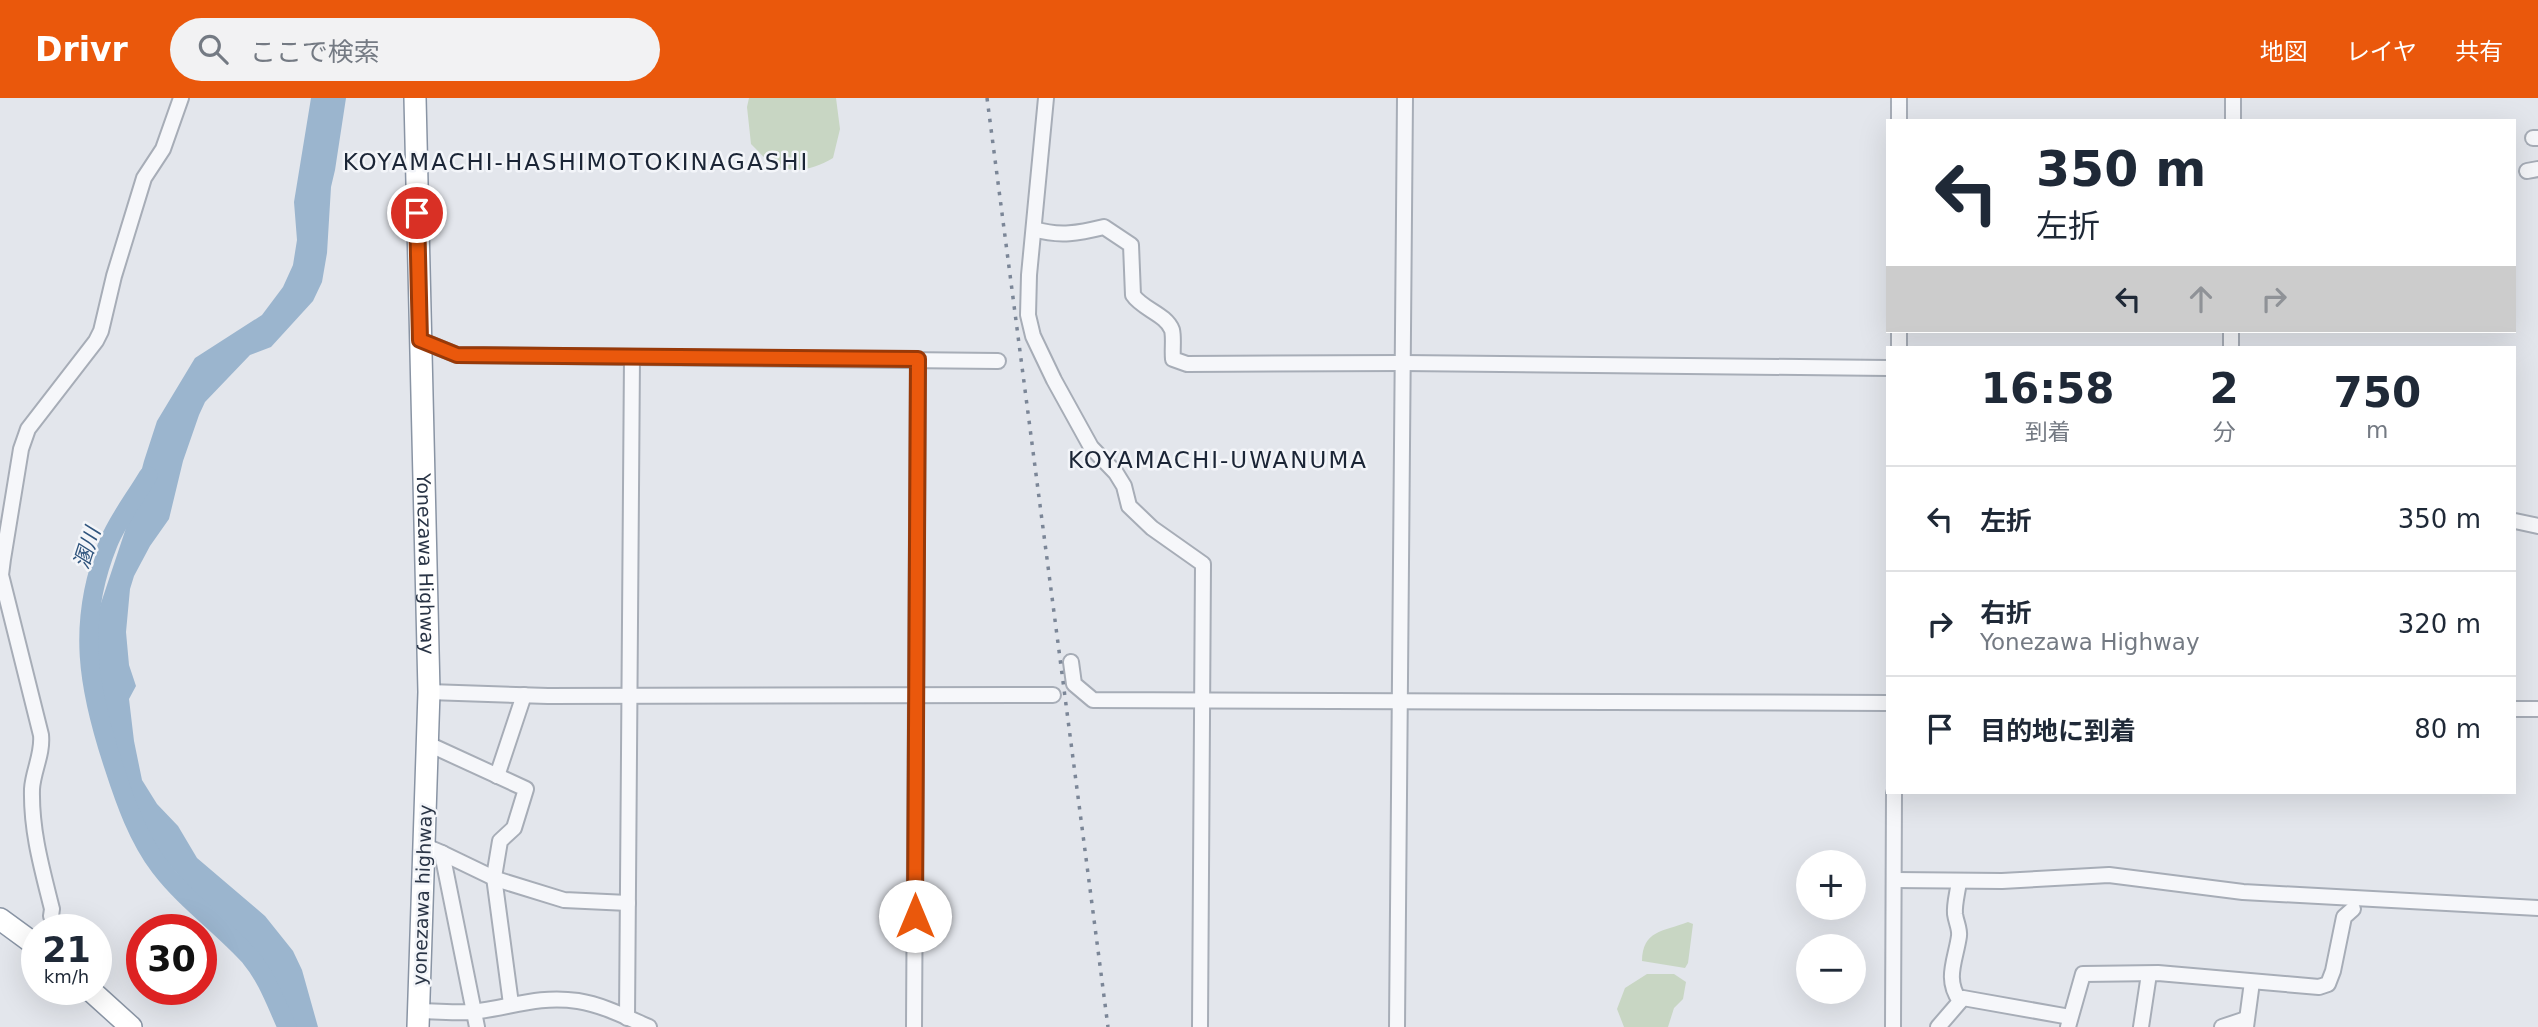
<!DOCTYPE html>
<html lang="ja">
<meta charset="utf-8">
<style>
body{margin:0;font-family:"DejaVu Sans","Noto Sans JP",sans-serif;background:#f2f2f3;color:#1f2937;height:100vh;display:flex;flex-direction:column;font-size:26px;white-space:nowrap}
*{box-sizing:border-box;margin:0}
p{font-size:23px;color:#747a83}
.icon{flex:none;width:38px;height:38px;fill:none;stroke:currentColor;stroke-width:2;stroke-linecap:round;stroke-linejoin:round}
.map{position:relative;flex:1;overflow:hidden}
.drawer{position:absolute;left:1886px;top:248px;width:630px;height:448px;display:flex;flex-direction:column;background:#fff;border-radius:0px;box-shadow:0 7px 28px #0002}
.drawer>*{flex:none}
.guide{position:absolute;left:1886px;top:21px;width:630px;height:214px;border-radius:0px;box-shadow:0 7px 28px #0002;background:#fff;color:#1f2937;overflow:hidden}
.fabs{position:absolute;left:1796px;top:752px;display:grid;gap:14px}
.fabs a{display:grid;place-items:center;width:70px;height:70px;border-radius:50%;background:#fff;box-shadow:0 7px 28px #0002;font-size:35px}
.speed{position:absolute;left:21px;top:816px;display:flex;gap:14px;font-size:35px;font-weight:700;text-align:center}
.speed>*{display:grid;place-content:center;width:91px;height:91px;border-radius:50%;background:#fff;box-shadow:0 7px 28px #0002;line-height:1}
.speed small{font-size:18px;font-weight:400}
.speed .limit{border:10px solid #d22;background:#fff;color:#111}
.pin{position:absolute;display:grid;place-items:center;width:60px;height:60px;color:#fff;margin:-30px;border:4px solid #fff;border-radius:50%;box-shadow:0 2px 7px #0007}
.me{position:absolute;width:77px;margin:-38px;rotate:0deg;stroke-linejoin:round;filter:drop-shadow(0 0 5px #0008)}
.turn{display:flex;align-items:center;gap:24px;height:147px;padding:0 35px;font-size:32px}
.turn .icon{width:91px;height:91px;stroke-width:2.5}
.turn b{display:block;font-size:49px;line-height:60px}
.lanes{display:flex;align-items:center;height:66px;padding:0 35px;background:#0003;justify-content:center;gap:35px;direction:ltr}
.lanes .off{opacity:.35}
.eta{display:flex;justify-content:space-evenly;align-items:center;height:119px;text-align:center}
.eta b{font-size:42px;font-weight:600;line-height:49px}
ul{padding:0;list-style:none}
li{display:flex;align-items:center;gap:21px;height:105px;padding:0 35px;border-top:2px solid #e0e1e3}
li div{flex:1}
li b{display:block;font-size:26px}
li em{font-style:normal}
header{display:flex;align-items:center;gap:42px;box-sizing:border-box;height:98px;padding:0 35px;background:#ea580c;color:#fff}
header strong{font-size:33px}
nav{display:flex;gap:38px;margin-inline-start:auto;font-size:24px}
.search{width:490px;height:63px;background:#f2f2f3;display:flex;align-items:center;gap:18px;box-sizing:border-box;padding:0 24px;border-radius:38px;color:#747a83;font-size:26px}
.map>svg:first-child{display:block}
</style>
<header>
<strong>Drivr</strong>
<div class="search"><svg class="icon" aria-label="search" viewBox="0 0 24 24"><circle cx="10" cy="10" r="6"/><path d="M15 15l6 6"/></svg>ここで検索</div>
<nav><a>地図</a><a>レイヤ</a><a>共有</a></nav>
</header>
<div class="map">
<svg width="2538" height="929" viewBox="0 0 2538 929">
<rect width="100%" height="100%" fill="#e3e6ec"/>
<g fill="#c8d6c3">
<path d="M749 0H836L840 31 833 60C815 71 792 77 772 66 765 61 757 52 751 46L747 9Z"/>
<path d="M1688 824 1693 826 1688 865 1685 870 1642 863C1643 832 1662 834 1688 824Z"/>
<polygon points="1647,876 1674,876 1686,884 1683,901 1674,910 1668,929 1624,929 1617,911 1625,890"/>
</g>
<polygon fill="#9bb5ce" points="311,0 346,0 335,72 331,89 327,155 322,184 313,203 271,249 250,257 205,304 199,317 183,363 169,421 150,448 134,478 130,491 126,534 129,567 136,588 129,601 134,643 142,682 157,706 178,728 197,760 265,818 293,853 302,872 318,929 293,929 269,876 255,852 187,787 153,748 129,697 96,574 94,547 95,526 101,505 127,427 144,363 157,323 195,260 262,217 283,189 293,167 297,142 294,104"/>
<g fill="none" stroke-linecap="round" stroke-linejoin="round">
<path stroke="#9bb5ce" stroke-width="19" d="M148 378C135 400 117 423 108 446 76 525 88 591 114 669 125 703 138 740 160 769 186 803 222 828 250 859 267 879 276 905 287 929"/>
<g stroke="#a7adb7" stroke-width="18">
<g id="minor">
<polyline points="1046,0 1029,177 1028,217 1033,238 1054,282 1091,349 1116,375 1124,388 1129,408 1152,430 1203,466 1200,929"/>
<polyline points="1899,23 1899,0"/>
<polyline points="2233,23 2233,0"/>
<polyline points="2533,40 2538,40"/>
<polyline points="2527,73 2538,71"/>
<path d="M1034 131C1060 139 1079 135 1104 129L1131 147 1133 197C1142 211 1166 216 1172 232 1174 240 1172 252 1173 261L1187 266 1403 265 1888 270"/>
<polyline points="420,242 457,257 998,263"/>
<polyline points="1899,250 1899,233"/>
<polyline points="2231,250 2231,233"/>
<polyline points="2515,423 2538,428"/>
<polyline points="1071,564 1074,586 1093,602 1888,605"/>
<polyline points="429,594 548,598 1053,597"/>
<polyline points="2515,611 2538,611"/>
<polyline points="426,645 526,691 514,730 500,743 494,779 511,906"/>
<polyline points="497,678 524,597"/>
<polyline points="423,747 442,755 477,929"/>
<polyline points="442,755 496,781 564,802 628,805"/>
<polyline points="1895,782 2002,783 2109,777 2243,794 2538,810"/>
<path d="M1959 783C1958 793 1954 806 1955 816 1956 824 1960 831 1959 838 1956 861 1944 881 1960 903"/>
<path d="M51 818 52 811C42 771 31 733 32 691 33 673 43 656 41 637L1 477 3 461 21 351 28 331 96 243 101 233 114 178 144 80 163 51 181 0"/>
<path d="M418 913C436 913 455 915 472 914 510 910 537 897 578 903 603 907 626 919 649 929"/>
<polyline points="627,920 632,259"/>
<polyline points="914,929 918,261"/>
<polyline points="1397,929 1405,0"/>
<polyline points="1893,929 1894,695"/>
<polyline points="1938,929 1963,900 2070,919"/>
<polyline points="2068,929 2083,876 2158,875 2319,889 2328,886 2333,873 2344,819 2353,811"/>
<polyline points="2141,929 2149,876"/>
<polyline points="2222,929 2246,921"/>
<polyline points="2246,929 2252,884"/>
</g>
</g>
<g stroke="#8994a4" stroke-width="24">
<g id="highway">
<path id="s1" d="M415 0 429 594 418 929"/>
<polyline points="0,821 37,848"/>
<polyline points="89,891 131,929"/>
</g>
</g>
<use href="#minor" stroke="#f6f7fa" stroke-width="14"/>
<use href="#highway" stroke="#fff" stroke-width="21"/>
<polyline stroke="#7b8697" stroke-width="3.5" stroke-dasharray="3.5 7" stroke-linecap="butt" points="987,0 1108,929"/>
</g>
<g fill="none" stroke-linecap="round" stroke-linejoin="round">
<g stroke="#983908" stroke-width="18">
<polyline id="route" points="417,115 420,242 457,257 918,261 915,818"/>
</g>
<use href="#route" stroke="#ea580c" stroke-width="12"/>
</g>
<g text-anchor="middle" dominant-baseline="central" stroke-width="5" stroke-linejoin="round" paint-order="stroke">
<g font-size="19" fill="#293445" stroke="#f3f5f9">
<text stroke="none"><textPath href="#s1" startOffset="466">Yonezawa Highway</textPath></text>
<text transform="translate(422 797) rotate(-88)">yonezawa highway</text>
</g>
<g font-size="21" font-style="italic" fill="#2f547d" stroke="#f3f5f9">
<text transform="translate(87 450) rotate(-72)">溷川</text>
</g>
<g font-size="23" letter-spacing="2" fill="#1b2536" stroke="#f3f5f9">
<text x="576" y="64">KOYAMACHI-HASHIMOTOKINAGASHI</text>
<text x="1218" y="362">KOYAMACHI-UWANUMA</text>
</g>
</g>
</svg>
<div class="fabs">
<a>+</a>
<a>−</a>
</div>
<div class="speed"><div>21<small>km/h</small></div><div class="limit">30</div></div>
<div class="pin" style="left:417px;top:115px;background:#d93025"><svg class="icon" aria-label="arrive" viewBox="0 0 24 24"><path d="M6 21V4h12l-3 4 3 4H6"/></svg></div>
<svg class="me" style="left:915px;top:818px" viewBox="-20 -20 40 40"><circle r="19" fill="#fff"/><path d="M0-13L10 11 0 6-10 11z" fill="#ea580c"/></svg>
<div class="guide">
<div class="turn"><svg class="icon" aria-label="left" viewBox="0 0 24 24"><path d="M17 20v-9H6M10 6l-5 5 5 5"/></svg><div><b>350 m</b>左折</div></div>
<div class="lanes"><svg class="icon" aria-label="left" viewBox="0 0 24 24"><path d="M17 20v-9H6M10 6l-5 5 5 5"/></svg><svg class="icon off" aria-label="ahead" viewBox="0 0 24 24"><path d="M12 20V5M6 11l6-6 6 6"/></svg><svg class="icon off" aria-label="right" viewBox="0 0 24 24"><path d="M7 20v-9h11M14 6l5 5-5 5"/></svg></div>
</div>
<section class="drawer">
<div class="eta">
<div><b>16:58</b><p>到着</p></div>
<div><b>2</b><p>分</p></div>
<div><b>750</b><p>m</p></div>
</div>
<ul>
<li><svg class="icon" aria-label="left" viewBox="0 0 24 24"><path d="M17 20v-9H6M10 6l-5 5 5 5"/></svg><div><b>左折</b></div><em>350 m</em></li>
<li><svg class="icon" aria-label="right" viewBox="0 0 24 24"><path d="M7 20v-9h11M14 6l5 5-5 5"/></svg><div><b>右折</b><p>Yonezawa Highway</p></div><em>320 m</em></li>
<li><svg class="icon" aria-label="arrive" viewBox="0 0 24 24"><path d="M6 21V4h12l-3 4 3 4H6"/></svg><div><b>目的地に到着</b></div><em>80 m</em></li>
</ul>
</section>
</div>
